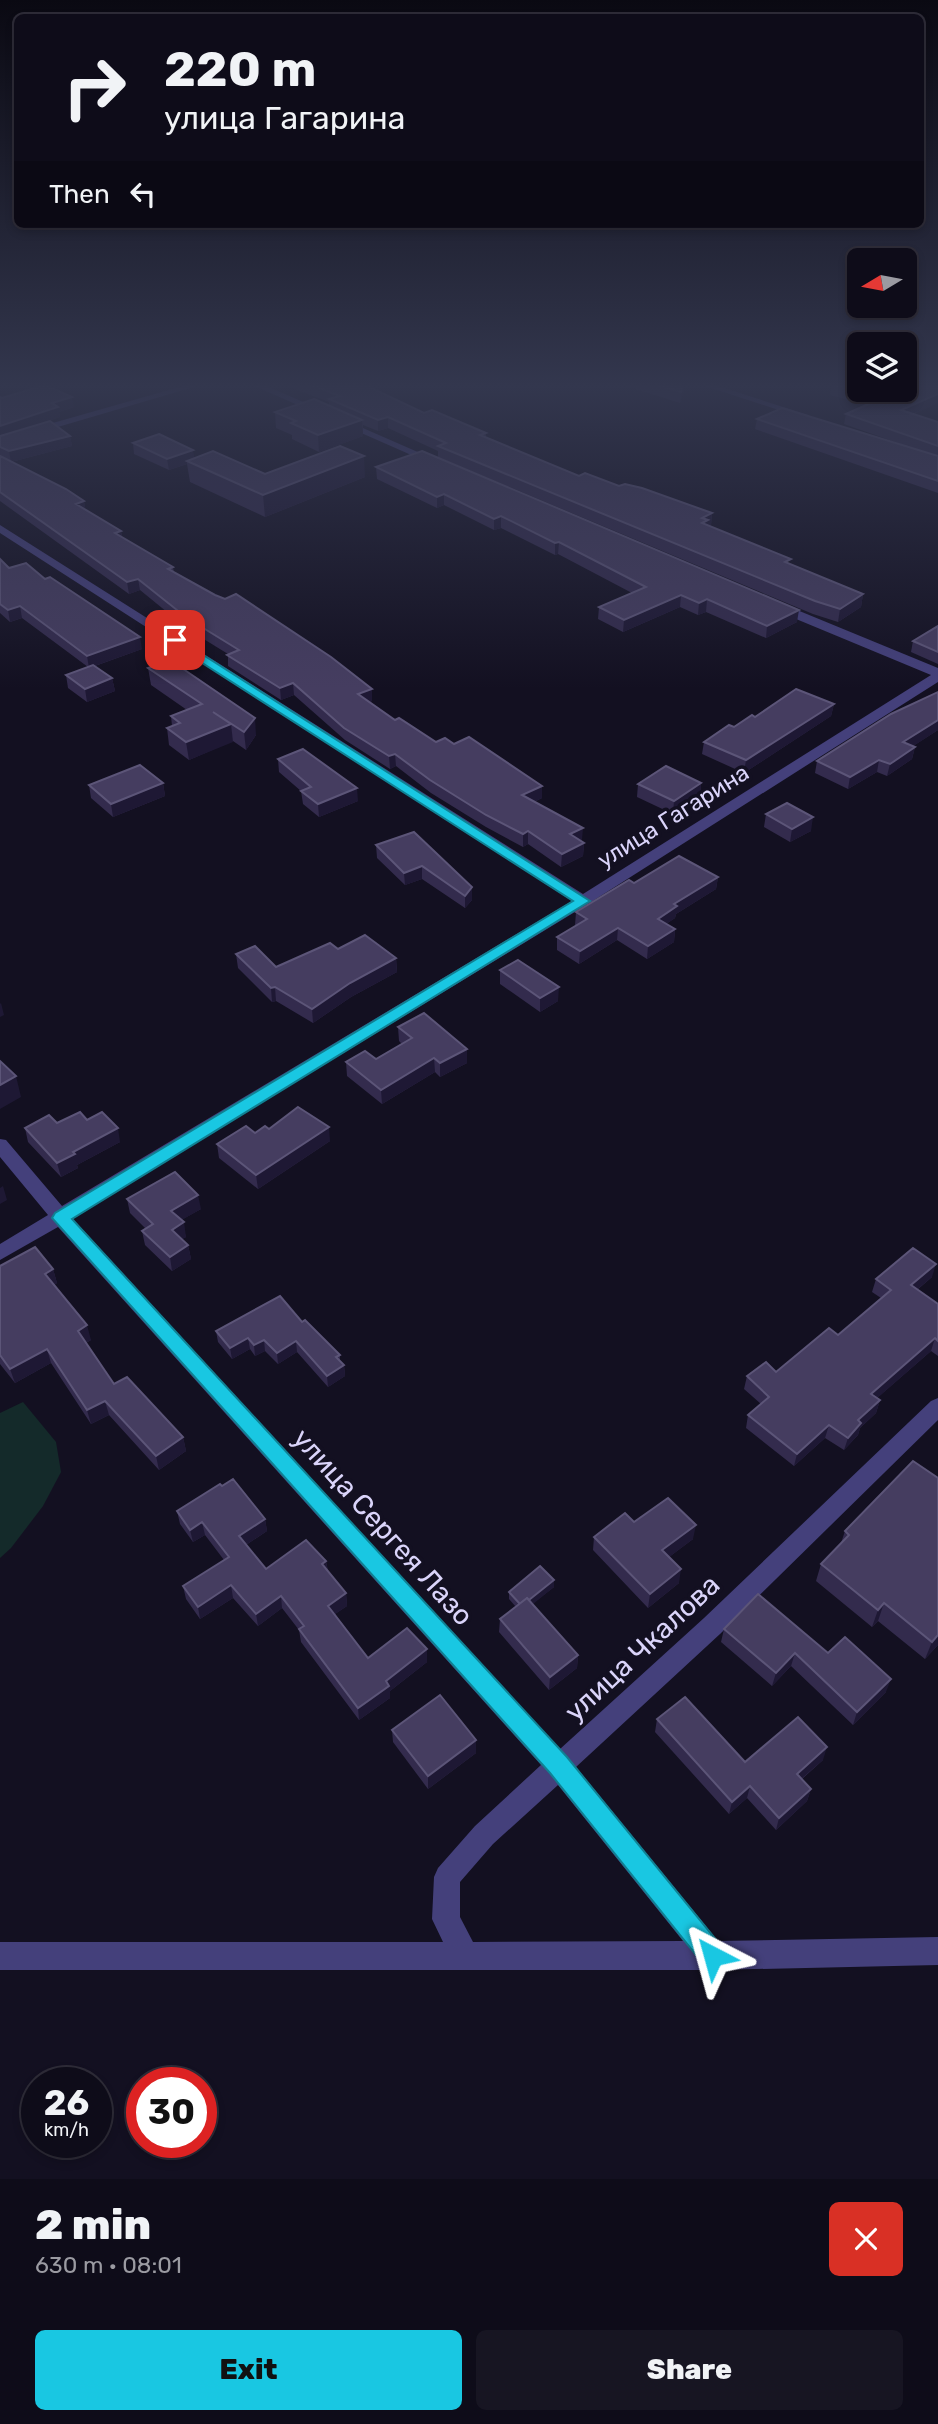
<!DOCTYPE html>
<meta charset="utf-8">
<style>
body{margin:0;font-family:Rubik,sans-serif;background:#171522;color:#f1f3f6;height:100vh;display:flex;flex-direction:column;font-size:26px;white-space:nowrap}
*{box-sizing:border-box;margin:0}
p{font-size:23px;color:#9b9ba2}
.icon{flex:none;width:38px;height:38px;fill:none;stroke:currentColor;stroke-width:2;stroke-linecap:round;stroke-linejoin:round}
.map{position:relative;height:2179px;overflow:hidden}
.drawer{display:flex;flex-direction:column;background:#0e0c19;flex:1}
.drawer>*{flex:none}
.top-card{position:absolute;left:14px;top:14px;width:910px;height:214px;border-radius:10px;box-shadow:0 4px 10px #0003,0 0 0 2px #2e2c38;background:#0e0c19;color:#f1f3f6;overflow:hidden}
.needle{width:46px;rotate:260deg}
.buttons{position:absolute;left:847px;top:248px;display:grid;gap:14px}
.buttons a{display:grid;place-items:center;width:70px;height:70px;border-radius:10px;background:#0e0c19;box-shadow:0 4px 10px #0003,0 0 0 2px #2e2c38;font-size:35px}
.speed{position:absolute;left:21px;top:2067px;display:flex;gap:14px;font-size:35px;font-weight:700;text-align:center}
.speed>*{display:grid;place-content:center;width:91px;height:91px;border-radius:50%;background:#0e0c19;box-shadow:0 4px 10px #0003,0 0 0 2px #2e2c38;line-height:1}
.speed small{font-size:18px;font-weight:400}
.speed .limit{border:10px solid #d22;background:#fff;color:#111}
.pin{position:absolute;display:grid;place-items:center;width:60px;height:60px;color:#fff;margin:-30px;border-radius:14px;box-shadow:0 4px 10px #0006}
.me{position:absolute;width:77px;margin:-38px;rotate:321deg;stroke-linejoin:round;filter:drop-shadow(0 0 5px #0008)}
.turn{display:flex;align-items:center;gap:24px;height:147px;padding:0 35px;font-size:32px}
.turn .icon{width:91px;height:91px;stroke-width:2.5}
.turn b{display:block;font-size:49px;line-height:60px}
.then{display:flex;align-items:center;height:66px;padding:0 35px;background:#0003;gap:14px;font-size:26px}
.round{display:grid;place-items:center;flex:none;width:74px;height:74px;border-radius:10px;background:#171522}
.overview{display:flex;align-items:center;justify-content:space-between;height:119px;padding:0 35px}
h1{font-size:42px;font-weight:800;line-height:52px}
.cta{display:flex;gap:14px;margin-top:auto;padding:14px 35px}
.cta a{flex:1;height:80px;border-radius:10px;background:#19c7e2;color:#111;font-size:28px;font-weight:800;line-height:80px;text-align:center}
.cta a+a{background:#171522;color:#f1f3f6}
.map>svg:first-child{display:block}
</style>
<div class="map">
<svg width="938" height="2179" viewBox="0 0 938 2179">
<rect width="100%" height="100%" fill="#131021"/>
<polygon fill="#142a2a" points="23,1402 56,1442 61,1472 43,1506 11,1548 0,1558 0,1413"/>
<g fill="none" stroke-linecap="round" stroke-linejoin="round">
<g fill="#44407b" fill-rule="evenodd">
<polygon points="190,384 204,384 0,444 0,438"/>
<polygon points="250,384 262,384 443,463 434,465"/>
<polygon points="699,384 712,384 808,415 800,417"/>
<path d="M0 525 583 894 931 675 772 609V603H780L938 668V682L588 904 72 1218 560 1749 704 1618 931 1401 938 1398V1420L720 1634 576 1767 718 1941 938 1937V1965L713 1970H0V1942H443L432 1919 434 1877 438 1868 475 1826 541 1765 58 1227 0 1260V1244L48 1215 0 1157V1139L6 1140 62 1206 572 901 0 533ZM558 1785 683 1941 473 1942 460 1917V1882L493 1844Z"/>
</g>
</g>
<g fill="#332b4d">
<polygon points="282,384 363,384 424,413 486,433 486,438 579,476 712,513 711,525 709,526 790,564 863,594 861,607 838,622 813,614 438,457 438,451 388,428 378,431 363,425 363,436 319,452 292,439 292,435 276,428 275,412 329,406 329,402"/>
<polygon points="620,384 686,384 680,403"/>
<polygon points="831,384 905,390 913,414 938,422 938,493 755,429 757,419 915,449 844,424 846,414 867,405 830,395"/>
<polygon points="0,397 74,407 59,412 60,417 30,427 70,436 72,446 11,462 84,501 85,509 121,531 122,537 173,567 174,572 372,689 372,701 369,702 395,720 436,742 454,744 542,786 542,798 534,802 584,843 583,856 561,867 528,844 523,847 486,827 431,793 396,766 390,769 345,740 294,695 281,700 228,666 228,654 189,630 140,590 129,594 0,501"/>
<polygon points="133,443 265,474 365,477 265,517 190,482 187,464 169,470 134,454"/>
<polygon points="376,467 797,622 766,638 706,612 698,615 680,607 623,632 598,619 599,607 632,593 558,554 555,555 501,528 494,530 444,505 437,508 377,479"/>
<polygon points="0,559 9,568 45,579 142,649 95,666 112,678 115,691 87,702 68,688 66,675 88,667 22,618 10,622 0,613"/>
<polygon points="938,626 938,664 911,652 913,641"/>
<polygon points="148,668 256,735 246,750 233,741 189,760 169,745 167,728 172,726 171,716 187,710 151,685"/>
<polygon points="938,692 938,730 913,746 915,747 912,759 887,776 877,772 848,789 815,773 817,761"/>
<polygon points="834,704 831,716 744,773 702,754 704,742 755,717"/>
<polygon points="278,759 358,801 319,817 303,804 301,791 279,772"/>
<polygon points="163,783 165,796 113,817 91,798 89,785"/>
<polygon points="701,783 700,796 673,814 637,797 638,784"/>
<polygon points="766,814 811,831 790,842 764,827"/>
<polygon points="376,845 472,887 472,900 465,908 422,879 405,885 377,858"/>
<polygon points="718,877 716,889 676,914 675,918 666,924 675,929 674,942 647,959 617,940 579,964 557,950 557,937 576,926 575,925 576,912 634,883"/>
<polygon points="338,949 396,958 397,972 351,997 313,1023 276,1001 272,1002 238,968 236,954 276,967"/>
<polygon points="500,970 558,1001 540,1012 500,984"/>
<polygon points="398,1027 467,1049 467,1063 440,1077 435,1072 382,1104 347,1076 346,1062 376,1059 402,1044 399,1041"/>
<polygon points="87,1120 120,1142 77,1165 78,1168 61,1177 28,1142 25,1128"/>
<polygon points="269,1129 330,1141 258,1189 219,1158 217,1144"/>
<polygon points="127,1199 201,1209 181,1220 186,1237 182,1239 188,1245 191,1259 172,1271 145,1245 142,1231 146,1229 130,1213"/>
<polygon points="0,1266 53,1269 57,1283 54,1285 91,1340 86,1343 114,1384 183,1437 186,1451 159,1470 109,1415 91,1424 51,1363 15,1383 0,1364"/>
<polygon points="932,1277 917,1290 938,1304 938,1356 931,1351 877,1398 880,1400 876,1413 860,1428 858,1435 844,1450 825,1438 794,1466 746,1428 748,1415 761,1404 744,1389 747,1376 776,1372 838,1335 881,1298 872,1292 876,1279"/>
<polygon points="302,1322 340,1355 340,1361 344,1365 345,1376 328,1387 297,1352 278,1364 265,1351 255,1356 250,1349 232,1359 218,1342 216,1331"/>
<polygon points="938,1478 938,1645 925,1659 878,1621 872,1627 816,1581 821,1564 841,1543 845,1531"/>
<polygon points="222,1486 265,1519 267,1531 246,1545 266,1569 326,1561 328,1571 346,1593 347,1606 335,1614 368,1658 427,1649 427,1662 390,1691 390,1698 359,1720 301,1642 299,1630 282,1608 258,1626 233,1598 200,1619 186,1599 183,1586 224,1560 205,1535 193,1542 180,1524 177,1511"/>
<polygon points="634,1522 693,1539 669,1557 679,1583 648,1608 593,1550 594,1537"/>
<polygon points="554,1580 554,1587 532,1604 578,1655 577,1668 549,1690 499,1632 500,1619 516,1607 509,1599 509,1592"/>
<polygon points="724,1629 828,1653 886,1692 853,1725 791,1666 772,1686 721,1642"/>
<polygon points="657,1719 745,1762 823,1760 802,1779 811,1789 807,1801 776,1830 747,1798 729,1814 655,1732"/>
<polygon points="392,1730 476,1740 476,1753 428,1789 393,1742"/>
</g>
<g fill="#1e1834">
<polygon points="683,384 686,384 680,403 681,392"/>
<polygon points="938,394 938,403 899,421 901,410"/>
<polygon points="72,397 74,407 59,412 60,417 0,437 0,426 52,403"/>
<polygon points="388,417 388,428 378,431 378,420"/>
<polygon points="362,420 363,436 319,452 318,435"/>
<polygon points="70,436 72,446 11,462 9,451"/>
<polygon points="193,450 195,461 187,461 187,464 169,470 167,459"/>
<polygon points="364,456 365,477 265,517 263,495"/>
<polygon points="444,494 444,505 437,508 437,497"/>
<polygon points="84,501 86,512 76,504"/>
<polygon points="712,513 711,525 707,527 701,535 702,518"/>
<polygon points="501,516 501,528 494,530 494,519"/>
<polygon points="121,531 123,542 115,533"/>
<polygon points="559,542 558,554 555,555 555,543"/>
<polygon points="138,579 140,590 129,594 127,582"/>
<polygon points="863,594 861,607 838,622 840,609"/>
<polygon points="681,595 680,607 623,632 624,620"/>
<polygon points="707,599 706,612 698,615 699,603"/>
<polygon points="20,606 22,618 10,622 8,610"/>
<polygon points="799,610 797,622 766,638 767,626"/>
<polygon points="140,637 142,649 89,668 87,656"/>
<polygon points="112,678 115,691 87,702 85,689"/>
<polygon points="293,683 294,695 281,700 280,688"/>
<polygon points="372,689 372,701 358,706 358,694"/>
<polygon points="834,704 831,716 744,773 746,760"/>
<polygon points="255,718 256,735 246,750 244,732"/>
<polygon points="938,720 938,730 901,754 903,742"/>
<polygon points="231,724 233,742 189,760 186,742"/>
<polygon points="915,747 912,759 887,776 890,764"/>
<polygon points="395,754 396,766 390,769 389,756"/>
<polygon points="879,760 877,772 848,789 850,777"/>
<polygon points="163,783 165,796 113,817 111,804"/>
<polygon points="701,783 700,796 673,814 674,801"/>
<polygon points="542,786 542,798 522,808 522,795"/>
<polygon points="357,788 358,801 319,817 318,804"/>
<polygon points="813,817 811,831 790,842 792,829"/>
<polygon points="583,828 582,840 570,846 570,834"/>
<polygon points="528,831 528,844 523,847 523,834"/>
<polygon points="584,843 583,856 561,867 562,854"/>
<polygon points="422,866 422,879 405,885 404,873"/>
<polygon points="718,877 716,889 676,914 675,918 656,931 658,919 674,904"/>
<polygon points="472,887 472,900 465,908 465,896"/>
<polygon points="618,928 617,940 579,964 580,951"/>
<polygon points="675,929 674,942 647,959 648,946"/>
<polygon points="396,958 397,972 351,997 313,1023 312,1009 350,983"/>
<polygon points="275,987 276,1001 272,1002 271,988"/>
<polygon points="559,987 558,1001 540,1012 540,998"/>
<polygon points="1,1003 4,1015 0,1017 0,1004"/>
<polygon points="467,1049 467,1063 440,1077 440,1063"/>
<polygon points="434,1058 435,1072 382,1104 381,1090"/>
<polygon points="16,1076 21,1097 0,1109 0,1085"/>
<polygon points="329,1127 330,1141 258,1189 256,1175"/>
<polygon points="118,1128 120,1142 77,1165 78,1168 61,1177 57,1163 73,1152"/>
<polygon points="3,1186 7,1200 0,1204 0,1188"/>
<polygon points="198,1195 201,1209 173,1225 171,1211"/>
<polygon points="184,1222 186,1237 174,1244 172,1230"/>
<polygon points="188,1245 191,1259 172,1271 170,1257"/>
<polygon points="936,1264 932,1277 907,1298 911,1285"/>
<polygon points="53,1269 57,1283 49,1288 45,1274"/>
<polygon points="87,1325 91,1340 81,1345 78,1331"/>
<polygon points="248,1338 250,1349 232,1359 230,1348"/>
<polygon points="935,1338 931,1351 868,1406 871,1394"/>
<polygon points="264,1340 265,1351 255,1356 254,1345"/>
<polygon points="296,1341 297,1352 278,1364 277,1353"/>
<polygon points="47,1349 51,1363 15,1383 10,1369"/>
<polygon points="344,1365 345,1376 328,1387 327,1376"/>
<polygon points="880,1400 876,1413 860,1428 858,1435 844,1450 848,1438 858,1420"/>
<polygon points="105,1401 109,1415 91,1424 87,1410"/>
<polygon points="829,1425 825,1438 794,1466 797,1454"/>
<polygon points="183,1437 186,1451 159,1470 156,1456"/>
<polygon points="265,1519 267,1531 241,1548 239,1536"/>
<polygon points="202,1522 205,1535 193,1542 190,1530"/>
<polygon points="696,1525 693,1539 660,1564 662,1550"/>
<polygon points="326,1561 328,1574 322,1564"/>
<polygon points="681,1569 679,1583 648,1608 650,1594"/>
<polygon points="554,1580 554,1587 522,1613 522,1606"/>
<polygon points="231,1585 233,1598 200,1619 198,1607"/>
<polygon points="346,1593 347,1606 329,1618 328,1606"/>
<polygon points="281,1596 282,1608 258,1626 256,1614"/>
<polygon points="884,1603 878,1621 872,1627 878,1610"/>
<polygon points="938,1635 938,1645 925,1659 932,1642"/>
<polygon points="427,1649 427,1662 390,1691 390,1698 359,1720 358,1708 386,1681"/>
<polygon points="795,1653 791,1666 772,1686 776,1673"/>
<polygon points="578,1655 577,1668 549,1690 550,1677"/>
<polygon points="891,1679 886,1692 853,1725 857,1712"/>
<polygon points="476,1740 476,1753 428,1789 428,1776"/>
<polygon points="827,1747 823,1760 793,1786 797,1774"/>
<polygon points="750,1786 747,1798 729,1814 732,1802"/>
<polygon points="811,1789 807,1801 776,1830 779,1818"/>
</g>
<g fill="#453d60" stroke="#5c5578" stroke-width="2">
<polygon points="309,384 363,384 424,413 432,410 486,433 480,435 579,476 585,473 619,486 625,484 642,488 712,513 702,518 708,520 702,523 791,559 785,562 863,594 840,609 815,601 438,446 446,443 388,417 378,420 329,399 340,396"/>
<polygon points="654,384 683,384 681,392"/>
<polygon points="831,384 859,384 859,390 905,390 905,384 938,384 938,394 901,410 938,422 938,446 846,414 882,398"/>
<polygon points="45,385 72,397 52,403 58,407 0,426 0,397 2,398"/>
<polygon points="314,399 362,420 318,435 291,423 296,421 275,412"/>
<polygon points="782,408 938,456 938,481 757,419"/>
<polygon points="50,421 70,436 9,451 0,447 0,436"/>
<polygon points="159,434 193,450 167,459 133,443"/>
<polygon points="340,446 364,456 263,495 187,461 213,451 265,474"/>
<polygon points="422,451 799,610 767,626 707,599 699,603 681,595 624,620 599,607 646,587 559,542 555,543 501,516 494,519 444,494 437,497 376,467"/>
<polygon points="0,456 66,489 84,501 76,504 121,531 115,533 173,567 168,569 215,595 225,599 236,594 331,657 372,689 358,694 395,720 399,718 436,742 445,738 454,744 469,737 542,786 522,795 583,828 570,834 584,843 562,854 528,831 523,834 486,815 430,780 395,754 389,756 344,728 293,683 280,688 227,655 239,650 187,618 138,579 127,582 0,492"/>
<polygon points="0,559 9,568 26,563 45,579 50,577 140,637 87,656 20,606 8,610 0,604"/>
<polygon points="938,626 938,652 913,641"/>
<polygon points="170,660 255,718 244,732 213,712 231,724 186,742 167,728 180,723 171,716 202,704 148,668"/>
<polygon points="93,665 112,678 85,689 66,675"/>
<polygon points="796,689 834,704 746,760 704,742 729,725 734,727 752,715 755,717"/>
<polygon points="938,692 938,720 903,742 915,747 890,764 879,760 850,777 817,761 891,714"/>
<polygon points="303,749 357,788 318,804 301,791 311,787 278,759"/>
<polygon points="140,765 163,783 111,804 89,785"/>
<polygon points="666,766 701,783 674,801 638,784"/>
<polygon points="787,803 813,817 792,829 766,814"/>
<polygon points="414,832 472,887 465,896 422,866 404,873 376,845"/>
<polygon points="679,856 718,877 674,904 677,906 658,919 675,929 648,946 618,928 580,951 557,937 587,919 576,912 629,880 634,883"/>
<polygon points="365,935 396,958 350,983 312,1009 275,987 271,988 236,954 255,946 276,967 330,943 338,949"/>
<polygon points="518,960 559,987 540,998 500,970"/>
<polygon points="424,1013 467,1049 440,1063 434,1058 381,1090 346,1062 365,1051 376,1059 412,1038 398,1027"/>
<polygon points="0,1061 16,1076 0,1085"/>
<polygon points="298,1107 329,1127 256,1175 217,1144 246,1126 255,1133 265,1126 269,1129"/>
<polygon points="80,1112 87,1120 102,1112 118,1128 73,1152 75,1154 57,1163 25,1128 49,1115 57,1123"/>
<polygon points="175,1172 198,1195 171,1211 184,1222 172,1230 188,1245 170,1257 142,1231 153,1224 127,1199"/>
<polygon points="35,1247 53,1269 45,1274 87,1325 78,1331 114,1384 127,1377 183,1437 156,1456 105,1401 87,1410 47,1349 10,1369 0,1355 0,1266"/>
<polygon points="913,1248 936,1264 911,1285 938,1304 938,1341 935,1338 871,1394 880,1400 858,1420 861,1423 848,1438 829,1425 797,1454 748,1415 769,1397 747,1376 766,1362 776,1372 829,1328 838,1335 891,1290 876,1279"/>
<polygon points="280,1296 302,1322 305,1320 340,1355 336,1357 344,1365 327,1376 296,1341 277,1353 264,1340 254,1345 248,1338 230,1348 216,1331"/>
<polygon points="913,1461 938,1478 938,1635 932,1642 884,1603 878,1610 821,1564 849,1535 845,1531"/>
<polygon points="233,1479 265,1519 239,1536 266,1569 306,1540 326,1561 322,1564 346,1593 328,1606 368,1658 407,1628 427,1649 386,1681 389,1686 358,1708 299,1629 304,1626 281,1596 256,1614 231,1585 198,1607 183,1586 229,1557 202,1522 190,1530 177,1511 220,1484 222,1486"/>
<polygon points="668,1498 696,1525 662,1550 681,1569 650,1594 594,1537 625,1513 634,1522"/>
<polygon points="540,1566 554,1580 529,1600 527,1598 520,1604 509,1592"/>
<polygon points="758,1594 828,1653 845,1637 891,1679 857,1712 795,1653 776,1673 724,1629"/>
<polygon points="527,1598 578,1655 550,1677 500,1619"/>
<polygon points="440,1695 476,1740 428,1776 392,1730"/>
<polygon points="685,1697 745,1762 798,1717 827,1747 797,1774 811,1789 779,1818 750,1786 732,1802 657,1719"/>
</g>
<linearGradient id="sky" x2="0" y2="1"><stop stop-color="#0a0912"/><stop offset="0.56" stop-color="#33374e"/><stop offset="1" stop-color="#33374e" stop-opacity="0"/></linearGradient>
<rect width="938" height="689" fill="url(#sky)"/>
<polygon fill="#19c7e2" stroke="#108193" stroke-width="2" points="175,637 590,901 72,1219 567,1757 722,1947 725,1956 722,1965 713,1969 704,1965 550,1773 52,1218 55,1213 573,901 171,643 171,638"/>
<g text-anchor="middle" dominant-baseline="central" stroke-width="7" stroke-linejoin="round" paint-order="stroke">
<g font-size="23" fill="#dad4fa" stroke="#131021">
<text transform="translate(673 816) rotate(-32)">улица Гагарина</text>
</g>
<g font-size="28" fill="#dad4fa" stroke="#131021">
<text transform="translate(383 1527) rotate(48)">улица Сергея Лазо</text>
<text transform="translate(642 1648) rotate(-43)">улица Чкалова</text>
</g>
</g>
</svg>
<div class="buttons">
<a><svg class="needle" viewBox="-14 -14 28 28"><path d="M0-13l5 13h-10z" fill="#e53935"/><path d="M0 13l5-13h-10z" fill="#9b9ba2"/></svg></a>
<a><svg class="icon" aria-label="layers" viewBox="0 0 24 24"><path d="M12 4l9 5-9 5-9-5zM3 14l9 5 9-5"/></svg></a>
</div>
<div class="speed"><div>26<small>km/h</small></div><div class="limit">30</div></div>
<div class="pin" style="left:175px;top:640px;background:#d93025"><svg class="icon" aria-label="arrive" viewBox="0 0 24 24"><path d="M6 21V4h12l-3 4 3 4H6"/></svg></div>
<svg class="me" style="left:713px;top:1956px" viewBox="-20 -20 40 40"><path d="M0-17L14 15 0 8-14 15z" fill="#19c7e2" stroke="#fff" stroke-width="4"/></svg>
<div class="top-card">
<div class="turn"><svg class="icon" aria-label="right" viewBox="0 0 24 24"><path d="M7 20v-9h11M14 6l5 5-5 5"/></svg><div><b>220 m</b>улица Гагарина</div></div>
<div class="then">Then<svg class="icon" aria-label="left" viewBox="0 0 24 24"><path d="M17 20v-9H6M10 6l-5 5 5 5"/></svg></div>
</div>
</div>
<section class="drawer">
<div class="overview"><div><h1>2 min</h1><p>630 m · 08:01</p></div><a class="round" style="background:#d93025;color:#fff"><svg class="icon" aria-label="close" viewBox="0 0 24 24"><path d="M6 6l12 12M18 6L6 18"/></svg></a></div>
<div class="cta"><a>Exit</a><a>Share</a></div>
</section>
